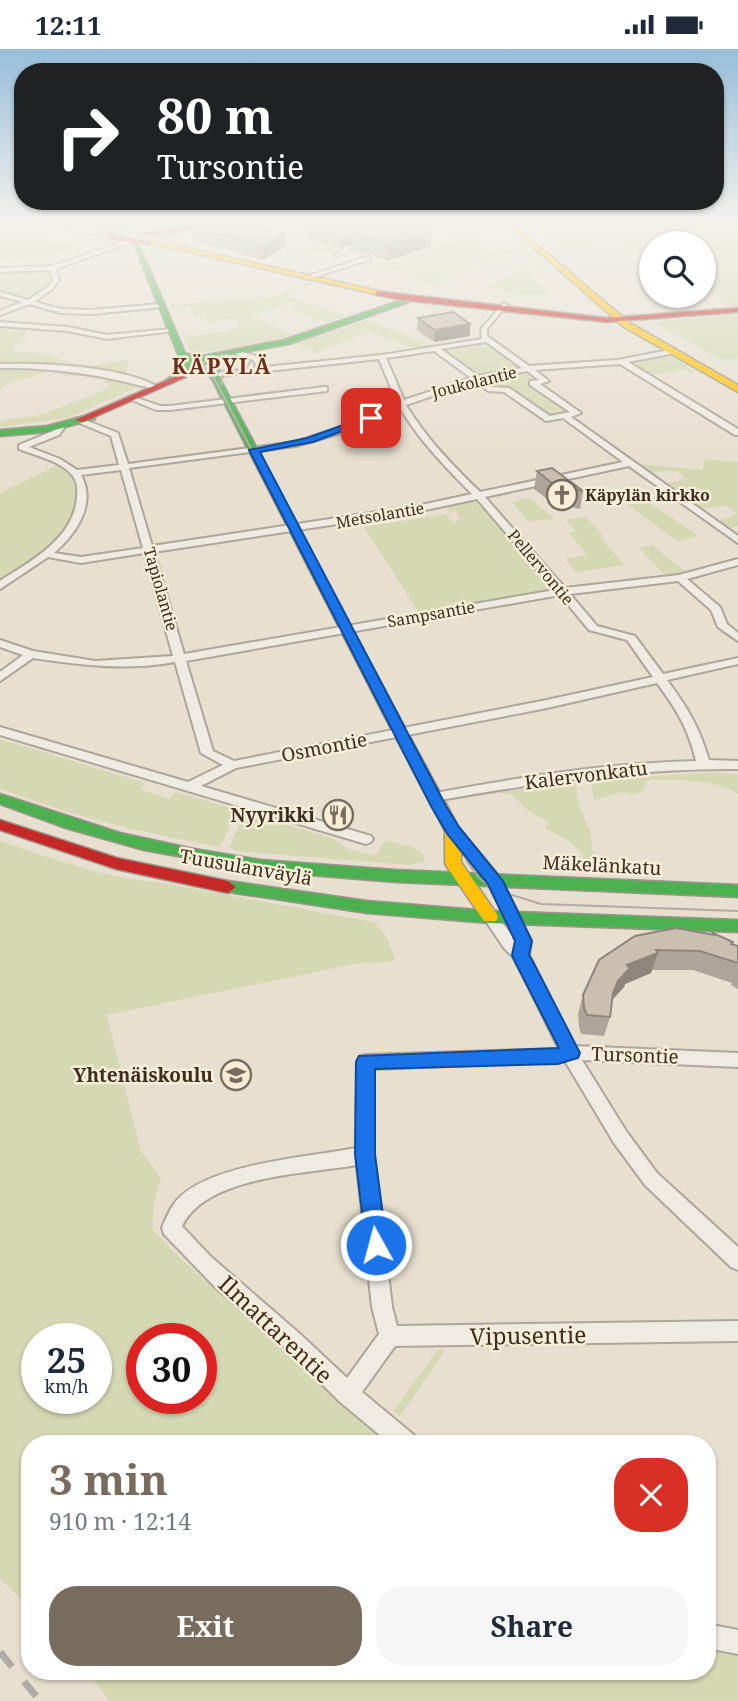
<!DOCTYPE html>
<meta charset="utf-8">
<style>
body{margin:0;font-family:"Noto Serif",serif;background:#f6f6f7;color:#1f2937;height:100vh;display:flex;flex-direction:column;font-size:26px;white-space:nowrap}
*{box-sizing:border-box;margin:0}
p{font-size:23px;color:#747a83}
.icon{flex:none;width:38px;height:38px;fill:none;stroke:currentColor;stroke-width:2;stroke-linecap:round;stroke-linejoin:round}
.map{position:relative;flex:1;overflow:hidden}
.details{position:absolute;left:21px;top:1386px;width:695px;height:245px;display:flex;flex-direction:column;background:#fff;border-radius:28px;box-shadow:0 2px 5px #0004}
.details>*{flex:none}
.banner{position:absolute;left:14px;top:14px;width:710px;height:147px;border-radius:28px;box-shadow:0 2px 5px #0004;background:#202124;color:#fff;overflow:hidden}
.tools{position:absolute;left:639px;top:182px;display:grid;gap:14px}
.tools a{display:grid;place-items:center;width:77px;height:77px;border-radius:50%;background:#fff;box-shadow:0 2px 5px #0004;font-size:35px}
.speed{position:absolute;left:21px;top:1274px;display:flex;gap:14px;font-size:35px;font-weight:700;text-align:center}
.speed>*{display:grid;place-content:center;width:91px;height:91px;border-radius:50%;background:#fff;box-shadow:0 2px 5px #0004;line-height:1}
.speed small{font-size:18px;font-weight:400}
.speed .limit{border:10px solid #d22;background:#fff;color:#111}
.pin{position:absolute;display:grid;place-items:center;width:60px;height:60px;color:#fff;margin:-30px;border-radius:14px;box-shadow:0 4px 10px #0006}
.me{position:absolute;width:77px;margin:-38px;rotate:353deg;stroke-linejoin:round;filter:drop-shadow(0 0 5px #0008)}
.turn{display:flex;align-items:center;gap:24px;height:147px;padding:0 28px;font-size:32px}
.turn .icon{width:91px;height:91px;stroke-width:2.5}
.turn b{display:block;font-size:49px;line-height:60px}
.round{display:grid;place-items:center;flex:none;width:74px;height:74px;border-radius:28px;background:#f6f6f7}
.summary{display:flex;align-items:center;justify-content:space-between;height:119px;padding:0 28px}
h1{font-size:42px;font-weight:700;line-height:52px;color:#786c5e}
.cta{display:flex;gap:14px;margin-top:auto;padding:14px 28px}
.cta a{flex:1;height:80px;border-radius:28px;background:#786c5e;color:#fff;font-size:28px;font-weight:700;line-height:80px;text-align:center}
.cta a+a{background:#f6f6f7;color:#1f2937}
.status{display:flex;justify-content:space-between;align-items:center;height:49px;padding:0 35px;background:#fff;direction:ltr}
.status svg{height:19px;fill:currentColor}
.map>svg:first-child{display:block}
</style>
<div class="status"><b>12:11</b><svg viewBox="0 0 49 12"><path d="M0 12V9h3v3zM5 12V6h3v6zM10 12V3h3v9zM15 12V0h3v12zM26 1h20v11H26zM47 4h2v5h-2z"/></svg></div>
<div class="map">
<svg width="738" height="1652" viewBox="0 0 738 1652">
<rect width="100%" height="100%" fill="#e7e0d1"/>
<g fill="#d6d7b3" fill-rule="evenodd">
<path d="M291 172C315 172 330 180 348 196L333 205 307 200 329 192 318 188 286 194 288 192 280 185 286 182Z"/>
<path d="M374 172H438L443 177 466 178V172H499L501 173H478L477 181 468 183 490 203 529 198 410 242 421 234 412 226 394 220 386 223 360 212C375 208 376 214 389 214 399 214 409 208 417 204L401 200 406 198 421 203 465 187 435 178 392 184 368 174Z"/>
<path d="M528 172H534C563 196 597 189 633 186 615 172 603 182 589 173L592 172H738V258L725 256 728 255 704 240V194H651V212C630 185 591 196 561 198Z"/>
<polygon points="0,182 73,196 98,189 104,190 44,207 3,210 0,205"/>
<path d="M50 220 54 232C35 255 26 250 0 243V222Z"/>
<polygon points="518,220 534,221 531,227 551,245 520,245 484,239 506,230"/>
<polygon points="309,233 314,234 287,247 345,267 326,273 290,261 303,256 294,252 248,268 293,285 253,297 192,304 183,287 223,283 253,272 239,275 237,270 242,268 208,273 206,268 195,268 190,257 171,259 170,256 277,247"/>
<polygon points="738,265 738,310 720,310 654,273"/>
<polygon points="366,271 434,297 417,300 370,283 316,303 297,295"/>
<polygon points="0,276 25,278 26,291 13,298 15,303 47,304 67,313 92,317 129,310 125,328 106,322 73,328 48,323 5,336 0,341"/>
<polygon points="478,297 491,297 524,318 478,327 443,303"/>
<polygon points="667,304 696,323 689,323 686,320 650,327 626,312"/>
<polygon points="529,322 538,330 531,333 569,364 548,366 510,340 488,336 481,330"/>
<polygon points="106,325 143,336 67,369 0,378 0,372 44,365 111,338 104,333"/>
<path d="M704 410 738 413V477L731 479 719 471 738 465 726 457 703 459 668 434 682 431 684 427C674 420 665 421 653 424L641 415 703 421Z"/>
<path d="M57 416C121 457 34 509 0 532V444Z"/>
<polygon points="529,449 554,470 528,472 512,453"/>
<polygon points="475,450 491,464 554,541 419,564 364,478 445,465 454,473 460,469 455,462 448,463 447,459 361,473"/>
<polygon points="647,452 699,487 677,492 628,456"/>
<polygon points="586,468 602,484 600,488 625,516 576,523 565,510 587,506 569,484 576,482 566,471"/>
<polygon points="652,496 686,523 666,527 639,499"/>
<path d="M0 690 145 734 141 741 170 750 175 743 238 761 220 798C145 784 71 768 0 739Z"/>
<path d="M705 724 738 725V745C717 730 673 730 647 731L643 741 634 746 622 743 594 751 591 731Z"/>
<polygon points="575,732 579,756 590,782 596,822 584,822 582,804 568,791 544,779 549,773 528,762 510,745 496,744"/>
<polygon points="246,763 334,790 348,800 376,807 385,791 412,798 423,805 425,813 410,816 235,802 229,798"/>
<path d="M0 792C52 809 103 829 157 833L374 873 387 889 396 912 354 915 107 966 141 1102 161 1129 154 1154 152 1180 179 1208 389 1395H30V1560L0 1529ZM37 1290H96V1349H37ZM142 1290H201V1349H142Z"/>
<polygon points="438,1301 445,1301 400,1367 393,1362"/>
<polygon points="707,1594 738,1601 738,1652 109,1652 88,1622 707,1622"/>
</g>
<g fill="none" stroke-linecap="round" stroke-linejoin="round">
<g stroke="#ada599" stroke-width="4">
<g id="street">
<polygon points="0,172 6,172 0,176"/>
<polygon points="24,172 35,172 111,186 108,188"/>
<polygon points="368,189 370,192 355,197 339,207 334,206 351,195"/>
<polygon points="126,192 131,193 56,220 59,231 52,240 35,253 61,260 91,261 161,255 163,258 91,265 61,264 29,255 0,266 0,262 22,253 0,247 0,243 28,251 48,238 53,231 50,221 0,223 0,219 52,217"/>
<polygon points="369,207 371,210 308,230 303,229"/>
<path d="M504 254 507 256 487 280V287L529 317 617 311 675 300V304L628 313 738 380V386H735L620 315 535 321 549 332 540 335 581 364 571 368 738 487V494L629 417 485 448 565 539 679 526 738 510V516L687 530 720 558 727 575 738 584V592L718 578 711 561 678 532 570 545 597 577 635 587 663 625 738 609V615L667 631C688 659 699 678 709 711L738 712V720C635 719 536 734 435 752L429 748 435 744C522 728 608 714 696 712 688 679 677 661 657 634L542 660 236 719 201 737 371 787 373 790 371 793 366 795 0 686V678L188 733 223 716 201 704 175 613C127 622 81 616 33 609L0 632V623L23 606 0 598V591L33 602 95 612 173 607 144 504 81 514 48 508 0 540V532C31 512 75 489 77 447 78 440 77 432 72 426 61 412 36 407 19 400V396L53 382 62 374 66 376 59 386 29 398 60 410 77 421 119 416 111 387 77 373V369H80L118 384 128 415 295 393 339 379 397 354 379 310 211 328 210 326 214 324 258 319 253 311 236 305V301L259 308 265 318 382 306 482 290 481 280ZM486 293 522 319 478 327 441 300ZM434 302 471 329 404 351 386 309ZM527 322 539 331 530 332V336L570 363 550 367 509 339 493 338 483 331ZM476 332 488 342 504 343 546 372 563 369 623 413 480 443C453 417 426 389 406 356ZM400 359C419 391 446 419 472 445L416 457 152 497 129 419 296 397 345 383ZM121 421 143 499 81 508 54 504C76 485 97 455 81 426ZM477 450 555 541 184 605 154 503 416 463ZM560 546 589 581 627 591 653 628 542 652 234 712 213 702 186 612Z"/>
<polygon points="0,273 68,278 107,286 171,280 174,282 107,290 68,282 0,277"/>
<path d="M0 315C42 314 122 317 158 338L154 340C103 326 54 318 0 319Z"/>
<polygon points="324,338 327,338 327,342 170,361 156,361 127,349 131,347 160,357 170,357"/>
<path d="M490 862 495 864 517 893 506 869 508 865H518L531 893 529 906 574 997 738 1004V1018L582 1011 626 1082 657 1124 738 1198V1221L731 1218 645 1136 614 1094 565 1012 373 1020 374 1106 392 1258 397 1277 738 1272V1292L395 1297 362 1343 415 1387 418 1395H390L387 1392 340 1353 286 1299 214 1237 164 1185 162 1179C165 1171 169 1162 174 1155 202 1115 310 1108 356 1099L357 1013 359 1008 365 1006 559 1000 515 910 504 899 483 868 485 864ZM357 1116 372 1258 379 1285 347 1329 300 1285 210 1207 182 1177C207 1126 307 1125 357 1116Z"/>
<polygon points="707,1575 738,1581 738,1605 707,1599"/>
</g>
</g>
<g stroke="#9c958a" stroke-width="3">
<g id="fast">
<polygon points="83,172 92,172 123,181 120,183"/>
<polygon points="133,192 138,193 185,304 197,308 284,291 402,251 409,253 289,295 205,310 220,316 218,326 397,664 395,667 385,667 383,664 210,326 212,317 200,313 172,334 165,332 183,318"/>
<polygon points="92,365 95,366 95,370 47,383 0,387 0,381 47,377"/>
<polygon points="0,745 120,784 194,800 261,811 396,821 738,836 738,848 396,833 261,822 144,801 66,779 0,755"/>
<polygon points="228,832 367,852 490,862 738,871 738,883 490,874 367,864 222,842 220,838"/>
</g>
</g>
<g stroke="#9c958a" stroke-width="3">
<g id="slow">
<polygon points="503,172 509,172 630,274 738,336 738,343 624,278"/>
<polygon points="151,191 379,242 383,244 379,246 149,194"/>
<polygon points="390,660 397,664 459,779 500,828 521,869 519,873 507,873 488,835 461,802 461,813 496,864 498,868 496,872 484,872 447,818 445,814 445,782 383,664"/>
</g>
</g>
<g stroke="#9c958a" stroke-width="3">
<g id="jam">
<polygon points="239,172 256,172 147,186 144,184"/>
<polygon points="110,181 115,187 152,193 149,195 113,191 105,186"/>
<polygon points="376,242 607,269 738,259 738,263 607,273 402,251 376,246"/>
<polygon points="179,326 186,328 83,373 75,371"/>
<polygon points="0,771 117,809 228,832 236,838 228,844 116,820 0,781"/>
</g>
</g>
<use href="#street" fill="#efebe3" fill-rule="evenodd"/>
<use href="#fast" fill="#4caf50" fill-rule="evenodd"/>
<use href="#slow" fill="#ffc107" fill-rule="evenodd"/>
<use href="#jam" fill="#c62828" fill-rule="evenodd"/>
<path stroke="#afaaa2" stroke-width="2" d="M221 335 223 327 246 319 251 312C235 304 216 303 202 315L214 329 468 814 479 829 496 841 541 855 738 862"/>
<polyline stroke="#afaaa2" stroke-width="7" stroke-dasharray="19 19" stroke-linecap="butt" points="0,1603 40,1652"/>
</g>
<g fill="#afa499">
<polygon points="379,178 432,181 431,197 387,212 370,205 351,203 351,196 340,200 309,190 308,180"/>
<polygon points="191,179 252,180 286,197 263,211 240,205 240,203 193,192"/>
<polygon points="418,269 470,275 470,287 434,293 417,281"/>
<polygon points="537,422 583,442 580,460 551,453 534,440"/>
<polygon points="713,884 732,895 738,897 738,940 731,936 732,934 693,921 652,921 651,924 625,935 624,938 612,951 610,968 604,987 581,985 579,978 578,965 583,946 599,911 712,886"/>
</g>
<g fill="#8e867d">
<polygon points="379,176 379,186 370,189 370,188 351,187 351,196 340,200 339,190"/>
<polygon points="432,181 431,197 387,212 388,195"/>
<polygon points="286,184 286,197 263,211 262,197"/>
<polygon points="470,275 470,287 434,293 435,281"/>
<polygon points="658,904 651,924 625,935 624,938 612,951 613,944 618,932 627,916"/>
</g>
<g fill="#cbbfb2" stroke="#8e867d" stroke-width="2">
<polygon points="205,172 251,173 246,180 286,184 262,197 239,192 240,190 191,179"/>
<polygon points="329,172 363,172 379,176 339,190 308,180"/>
<polygon points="400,172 432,181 388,195 370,188 351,187"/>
<polygon points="453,263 470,275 435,281 418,269"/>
<polygon points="552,419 583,442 553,435 537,422"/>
<polygon points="676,879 714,886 713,884 733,893 731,895 738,897 738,914 700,902 656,901 658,904 627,916 630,919 618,932 613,944 610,968 587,966 584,959 583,946 599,911 635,887"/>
</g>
<linearGradient id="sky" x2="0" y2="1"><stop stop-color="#96bed9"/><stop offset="0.43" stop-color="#f4f1ea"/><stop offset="1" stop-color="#f4f1ea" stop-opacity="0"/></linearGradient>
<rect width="738" height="403" fill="url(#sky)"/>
<polygon fill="#1a73e8" stroke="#114b97" stroke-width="2" points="371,366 375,367 375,370 313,393 260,403 446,757 459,778 503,832 532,892 529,906 532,911 580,1004 578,1009 558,1015 375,1020 375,1106 387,1196 384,1204 376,1207 369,1204 366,1196 355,1106 356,1013 359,1007 559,999 514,911 512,906 515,892 488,835 448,786 431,757 249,401 307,389"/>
<defs>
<g id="church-ring" transform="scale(1.575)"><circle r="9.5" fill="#f7eed8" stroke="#786c5e" stroke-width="1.5"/><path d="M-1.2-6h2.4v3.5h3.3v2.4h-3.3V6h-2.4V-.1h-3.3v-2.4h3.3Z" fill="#786c5e"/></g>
<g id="restaurant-ring" transform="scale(1.575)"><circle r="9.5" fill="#f7eed8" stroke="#786c5e" stroke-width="1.5"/><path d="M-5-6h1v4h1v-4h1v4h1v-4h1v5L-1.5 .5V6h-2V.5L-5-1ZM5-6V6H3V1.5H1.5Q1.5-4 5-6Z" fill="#786c5e"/></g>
<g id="school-ring" transform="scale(1.575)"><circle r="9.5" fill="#f7eed8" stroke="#786c5e" stroke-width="1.5"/><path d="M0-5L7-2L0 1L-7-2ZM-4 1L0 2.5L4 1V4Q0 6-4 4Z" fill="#786c5e"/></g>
</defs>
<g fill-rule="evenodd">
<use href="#church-ring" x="562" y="446"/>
<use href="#restaurant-ring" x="338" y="766"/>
<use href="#school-ring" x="236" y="1026"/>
</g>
<g text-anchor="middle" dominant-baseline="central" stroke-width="5" stroke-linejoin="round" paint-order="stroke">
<g font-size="16" fill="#3d2e20" stroke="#f7eed8">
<text transform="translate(474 333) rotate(-14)">Joukolantie</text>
<text transform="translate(380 466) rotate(-10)">Metsolantie</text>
<text transform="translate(541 518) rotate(50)">Pellervontie</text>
<text transform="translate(161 540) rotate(74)">Tapiolantie</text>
<text transform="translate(431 565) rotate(-10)">Sampsantie</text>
</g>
<g font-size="16" font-weight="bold" fill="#3d2e20" stroke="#f7eed8" text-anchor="start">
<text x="585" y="446">Käpylän kirkko</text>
</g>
<g font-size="19" fill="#3d2e20" stroke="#f7eed8">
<text transform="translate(324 698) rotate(-11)">Osmontie</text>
<text transform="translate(586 726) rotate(-7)">Kalervonkatu</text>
<text transform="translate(602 816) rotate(3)">Mäkelänkatu</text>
<text transform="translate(246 818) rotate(10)">Tuusulanväylä</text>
<text transform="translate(635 1006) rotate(2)">Tursontie</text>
</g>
<g font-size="19" font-weight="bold" fill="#3d2e20" stroke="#f7eed8" text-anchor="end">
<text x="315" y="766">Nyyrikki</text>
<text x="213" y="1026">Yhtenäiskoulu</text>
</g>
<g font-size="21" font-weight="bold" letter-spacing="2" fill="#6b2e1e" stroke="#f7eed8">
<text x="222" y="317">KÄPYLÄ</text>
</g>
<g font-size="23" fill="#3d2e20" stroke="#f7eed8">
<text transform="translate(276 1280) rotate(43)">Ilmattarentie</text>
<text transform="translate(528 1286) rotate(-1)">Vipusentie</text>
</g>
</g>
</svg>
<div class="tools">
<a><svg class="icon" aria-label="search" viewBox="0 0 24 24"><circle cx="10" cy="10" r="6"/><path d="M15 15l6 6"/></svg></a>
</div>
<div class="speed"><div>25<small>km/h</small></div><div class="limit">30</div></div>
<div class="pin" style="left:371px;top:369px;background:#d93025"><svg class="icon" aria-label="arrive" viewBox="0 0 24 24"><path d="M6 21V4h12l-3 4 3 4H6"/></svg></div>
<svg class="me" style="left:376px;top:1196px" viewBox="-20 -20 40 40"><circle r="17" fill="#1a73e8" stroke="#fff" stroke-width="3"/><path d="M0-11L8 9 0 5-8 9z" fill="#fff"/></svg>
<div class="banner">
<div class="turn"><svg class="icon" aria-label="right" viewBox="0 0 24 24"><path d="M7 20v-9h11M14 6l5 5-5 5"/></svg><div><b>80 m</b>Tursontie</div></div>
</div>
<section class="details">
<div class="summary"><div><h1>3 min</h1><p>910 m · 12:14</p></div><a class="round" style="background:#d93025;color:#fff"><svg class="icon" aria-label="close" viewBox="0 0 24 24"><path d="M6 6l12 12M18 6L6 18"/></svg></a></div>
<div class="cta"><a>Exit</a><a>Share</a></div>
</section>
</div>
